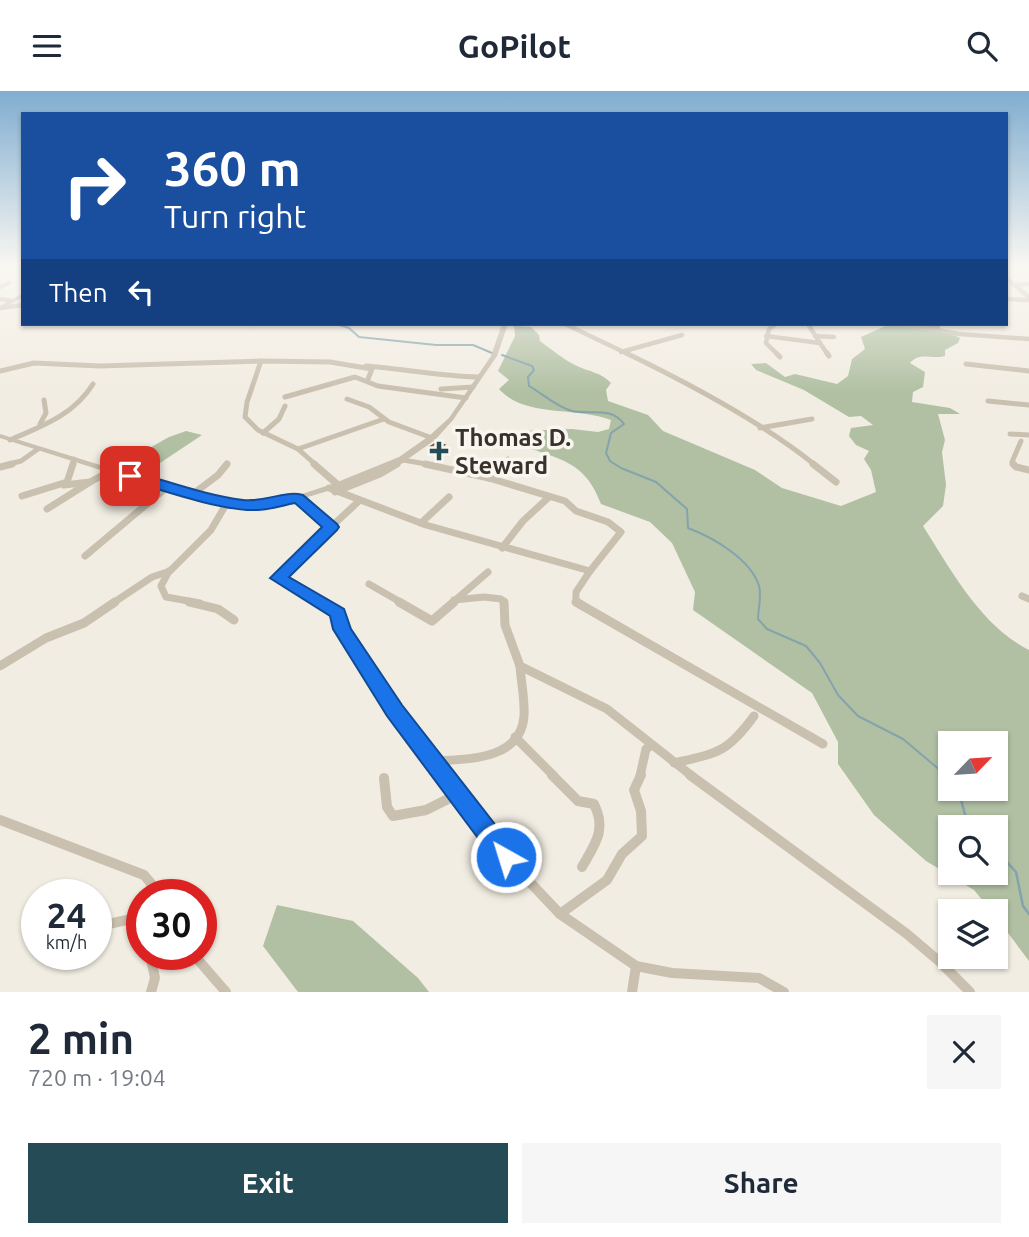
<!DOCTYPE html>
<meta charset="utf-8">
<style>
body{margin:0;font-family:Ubuntu,sans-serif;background:#f6f6f7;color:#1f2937;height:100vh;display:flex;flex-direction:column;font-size:26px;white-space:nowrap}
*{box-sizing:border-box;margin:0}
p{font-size:23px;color:#747a83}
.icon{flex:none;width:38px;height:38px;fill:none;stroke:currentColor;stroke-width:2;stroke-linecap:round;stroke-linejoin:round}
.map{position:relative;height:901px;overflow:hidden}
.panel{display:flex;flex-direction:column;background:#fff;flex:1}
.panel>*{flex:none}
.guide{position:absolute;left:21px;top:21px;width:987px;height:214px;border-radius:0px;box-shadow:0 2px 5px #0004;background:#1a4fa0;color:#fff;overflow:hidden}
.needle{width:46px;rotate:65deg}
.fabs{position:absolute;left:938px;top:640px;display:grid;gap:14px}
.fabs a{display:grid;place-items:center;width:70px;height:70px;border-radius:0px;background:#fff;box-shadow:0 2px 5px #0004;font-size:35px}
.speed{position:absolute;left:21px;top:788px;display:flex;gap:14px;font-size:35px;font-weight:700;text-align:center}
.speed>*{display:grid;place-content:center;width:91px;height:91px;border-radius:50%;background:#fff;box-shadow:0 2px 5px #0004;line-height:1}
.speed small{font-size:18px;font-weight:400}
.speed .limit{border:10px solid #d22;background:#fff;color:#111}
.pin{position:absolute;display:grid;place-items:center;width:60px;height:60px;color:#fff;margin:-30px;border-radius:14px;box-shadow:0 4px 10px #0006}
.me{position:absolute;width:77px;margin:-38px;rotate:321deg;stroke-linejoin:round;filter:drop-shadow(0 0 5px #0008)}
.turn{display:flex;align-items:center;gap:24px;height:147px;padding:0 28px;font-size:32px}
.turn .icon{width:91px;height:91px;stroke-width:2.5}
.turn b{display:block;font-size:49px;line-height:60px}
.then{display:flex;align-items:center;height:66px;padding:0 28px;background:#0003;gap:14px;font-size:26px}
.round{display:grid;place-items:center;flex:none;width:74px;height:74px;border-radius:0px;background:#f6f6f7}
.summary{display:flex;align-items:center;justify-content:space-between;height:119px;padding:0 28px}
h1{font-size:42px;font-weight:700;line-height:52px}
.cta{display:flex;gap:14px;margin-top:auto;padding:14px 28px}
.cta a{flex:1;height:80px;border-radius:0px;background:#254b57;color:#fff;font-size:28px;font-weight:700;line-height:80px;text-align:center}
.cta a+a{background:#f6f6f7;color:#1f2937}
header{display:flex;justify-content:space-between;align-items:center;height:91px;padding:0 28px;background:#fff;font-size:32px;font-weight:700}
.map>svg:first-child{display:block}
</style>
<header><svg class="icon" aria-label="menu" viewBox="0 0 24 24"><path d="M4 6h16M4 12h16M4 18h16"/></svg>GoPilot<svg class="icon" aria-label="search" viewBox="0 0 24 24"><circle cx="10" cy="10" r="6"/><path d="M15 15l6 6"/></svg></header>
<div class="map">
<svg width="1029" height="901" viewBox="0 0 1029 901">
<rect width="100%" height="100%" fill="#f2ede2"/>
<g fill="#b1c0a3" fill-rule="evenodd">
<path d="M890 233H940V238L960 247 958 252 945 259V265C931 269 920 260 910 272L925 281 923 296 913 301 912 311 950 317 960 323H938L945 349 942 361 946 394 943 415 923 435C951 479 981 535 1029 559V870L996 826V821H992L974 799 926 770 874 724 838 673V651L812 602 693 519 695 501 672 452 650 431 601 413C583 364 552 369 512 350L521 340 572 338 598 341 609 338 611 329C575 315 525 327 499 298L509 289 498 280 515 245 514 235 531 236 539 244 540 250C551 258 564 269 577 275 590 281 600 281 611 292L606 299 608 310 648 324 663 340 755 379 782 397 841 415 876 401 871 379 864 368 869 360 856 354 849 345 851 337 873 334 861 325 849 326 804 299 756 279 751 273 766 272 785 286 795 283 837 293 848 285 852 268 865 258 861 246ZM950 653H996V698H950ZM950 737H996V782H950Z"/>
<polygon points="186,340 202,344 160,372 130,368 169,346"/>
<polygon points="277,814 353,830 418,887 429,901 298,901 263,855"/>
</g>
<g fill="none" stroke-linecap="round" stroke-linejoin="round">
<g stroke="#84a3ac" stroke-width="2">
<polyline points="336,233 349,237 359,246 436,254 473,254 492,262"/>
<path d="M502 264 532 275 534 279 528 286 529 295C543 303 557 316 572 320 591 324 611 315 624 333L611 342 606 362 610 370 621 377 656 391 687 418 688 437C712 446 751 468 759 495 762 505 758 518 758 528L767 538 806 555 820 572 838 604 858 625 903 648 947 685"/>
</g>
<g stroke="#84a3ac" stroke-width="2.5">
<polyline points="945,684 950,688"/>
<polyline points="958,698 966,727 975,737"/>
<polyline points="996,759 1016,781 1023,815 1029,823"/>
</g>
<g stroke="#c9c0af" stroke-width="4.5">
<polyline points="1006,187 1029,206"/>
<polyline points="1013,194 1029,193"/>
<polyline points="0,196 9,192"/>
<polyline points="0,208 12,210"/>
<polyline points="1006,208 1029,209"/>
<polyline points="0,217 23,214"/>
<polyline points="513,233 519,233"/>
<polyline points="565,233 630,264"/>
<polyline points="776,233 769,238 766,252 778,264"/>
<polyline points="902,233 959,243 1029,248"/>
<polyline points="766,245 820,252 808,233"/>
<polyline points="815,245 834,246"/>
<polyline points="820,252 828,264"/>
<polyline points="621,261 682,244"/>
</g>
<g stroke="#c9c0af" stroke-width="5">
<path d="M626 262C688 292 762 331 815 374"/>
<polyline points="776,262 780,266"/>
<polyline points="827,262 829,265"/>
<polyline points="261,270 247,311 245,326 258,339 298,358 316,374"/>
<polyline points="966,273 1029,280"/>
<path d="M366 275C404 278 441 285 479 286"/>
<polyline points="0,280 34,272 100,275 261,270 330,271 372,278 368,288"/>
<polyline points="441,298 473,296"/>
<polyline points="285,306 355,286 378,295 466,307"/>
<polyline points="347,308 369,316 389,331 432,347"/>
<polyline points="988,310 1029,314"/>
<polyline points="40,333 46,322 44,309"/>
<polyline points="760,337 812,328"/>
<polyline points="263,342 279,328 285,315"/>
<polyline points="1010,343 1029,344"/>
<path d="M10 349C42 335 74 324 93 293"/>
<polyline points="298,358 384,328"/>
<polyline points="6,374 21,370 38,358"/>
<polyline points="72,374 74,368"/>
<polyline points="394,374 403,369 432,374"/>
<polyline points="502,374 508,368"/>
<polyline points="1015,374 1012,371 1021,350"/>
</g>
<g stroke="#c9c0af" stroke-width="7">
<polyline points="314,373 338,394"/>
<polyline points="425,373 489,387 565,410 576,420 608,431 621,441 590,480"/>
<polyline points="813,373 836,391"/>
<polyline points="1013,373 1016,376 1029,379"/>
<polyline points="0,376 12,373"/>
<polyline points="489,387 503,373"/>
<polyline points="64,394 90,391 112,379"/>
<polyline points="329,397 426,434 590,480 576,501 576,511 580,512"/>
<polyline points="335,401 380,383 397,373"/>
<polyline points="193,403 218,384 227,373"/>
<polyline points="22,405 67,391 73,373"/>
<polyline points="298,407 331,436 279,487 322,512"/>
<polyline points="47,418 90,391"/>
<polyline points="421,432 449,406"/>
<polyline points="331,436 359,410"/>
<polyline points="502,457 523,430 549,406"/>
<polyline points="85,465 166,397"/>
<polyline points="169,480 161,495 166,506 200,512"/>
<polyline points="369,493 402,512"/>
<polyline points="1022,505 1029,508"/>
<polyline points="454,509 484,506 501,508 504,512"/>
<polyline points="113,512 152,486 170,480 211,439 228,410"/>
<polyline points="452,512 488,481"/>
</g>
<g stroke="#c9c0af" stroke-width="9">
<polyline points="189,511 218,518 234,529"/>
<path d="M319 511 338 522C350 569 413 643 443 685"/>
<polyline points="399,511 432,530 454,511"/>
<polyline points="504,511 505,534 520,575 607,618 692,685"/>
<polyline points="576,511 823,653"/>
<polyline points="0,575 46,547 84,532 115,511"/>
<polyline points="515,646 554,685"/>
<path d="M435 670C468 668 521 669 524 625 525 608 521 591 520 575"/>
<path d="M674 672C718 662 727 662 754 625"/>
<polyline points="640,685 646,658 652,654"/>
</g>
<g stroke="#c9c0af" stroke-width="10">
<polyline points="441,684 506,766 560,823 636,875 672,882 759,887 784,901"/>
<path d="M552 684 578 710 594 713C607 739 595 753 582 776"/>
<polyline points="690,684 907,843 940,871 970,901"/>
<polyline points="384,687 387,716 393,725 426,719 456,704"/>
<polyline points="0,729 144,784 160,803"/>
<polyline points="560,823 607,789 622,763 642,745 641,720 634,699 641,684"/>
<polyline points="99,835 127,829 142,834"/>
<polyline points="193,863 226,901"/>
<polyline points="945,875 951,866"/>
<polyline points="151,901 155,887 152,873 159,863"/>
<polyline points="632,901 636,875"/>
</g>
<g fill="#c9c0af" fill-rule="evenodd">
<polygon points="23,202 23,206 0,219 0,215"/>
<polygon points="502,233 508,233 497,265 453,329 435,349 405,370 341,396 298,409 258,417 219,411 163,399 0,347 0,343 168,395 219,407 258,413 296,405 335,392 399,366 429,345 449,327 491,265"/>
</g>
</g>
<polygon fill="#a06f4c" points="430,356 444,359 438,364 430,361"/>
<polygon fill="#825a3e" points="444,354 444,359 438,364 437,359"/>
<polygon fill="#ba8158" stroke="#825a3e" stroke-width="2" points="436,352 444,354 437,359 430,356"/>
<linearGradient id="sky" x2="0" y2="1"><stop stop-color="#80add0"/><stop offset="0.58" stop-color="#f9f7f2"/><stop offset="1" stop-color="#f9f7f2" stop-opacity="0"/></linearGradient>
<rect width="1029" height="301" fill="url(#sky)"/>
<path fill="#1a73e8" stroke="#114b97" stroke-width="2" d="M130 380C168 390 204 404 243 409 263 412 284 399 303 404L337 433 339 436 337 439 289 486 344 518 351 538 402 614 515 759 518 766 515 774 506 777 498 774 387 625 333 538 330 525 270 487 322 436 295 412C283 414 270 419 257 419 224 421 158 398 125 388L123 385Z"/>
<path fill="#254b57" stroke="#f9f6ef" stroke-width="2.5" d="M435.5 349.5h7v7h7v7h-7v7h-7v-7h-7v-7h7z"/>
<g text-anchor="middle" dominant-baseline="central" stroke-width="7" stroke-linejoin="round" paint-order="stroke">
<g font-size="24" font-weight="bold" fill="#39322c" stroke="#f9f6ef" text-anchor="start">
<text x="455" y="346">Thomas D.<tspan x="455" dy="28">Steward</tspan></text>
</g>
</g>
</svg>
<div class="fabs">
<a><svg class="needle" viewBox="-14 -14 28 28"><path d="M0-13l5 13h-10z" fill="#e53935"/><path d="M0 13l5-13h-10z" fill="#747a83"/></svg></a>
<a><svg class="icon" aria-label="search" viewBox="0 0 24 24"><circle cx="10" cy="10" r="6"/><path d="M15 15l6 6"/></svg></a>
<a><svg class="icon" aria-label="layers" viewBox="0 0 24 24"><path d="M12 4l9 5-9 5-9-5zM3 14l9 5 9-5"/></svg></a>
</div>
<div class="speed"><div>24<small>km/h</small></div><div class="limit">30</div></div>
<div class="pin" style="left:130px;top:385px;background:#d93025"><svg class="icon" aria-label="arrive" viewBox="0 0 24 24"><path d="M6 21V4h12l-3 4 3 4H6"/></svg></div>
<svg class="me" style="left:506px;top:766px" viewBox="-20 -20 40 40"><circle r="17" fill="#1a73e8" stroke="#fff" stroke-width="3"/><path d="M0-11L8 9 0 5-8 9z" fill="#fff"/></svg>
<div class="guide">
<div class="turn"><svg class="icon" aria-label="right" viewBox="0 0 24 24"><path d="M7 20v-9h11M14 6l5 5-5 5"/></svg><div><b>360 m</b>Turn right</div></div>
<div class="then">Then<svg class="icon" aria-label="left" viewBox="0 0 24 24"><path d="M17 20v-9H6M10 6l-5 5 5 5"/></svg></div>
</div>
</div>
<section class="panel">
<div class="summary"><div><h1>2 min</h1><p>720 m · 19:04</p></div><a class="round"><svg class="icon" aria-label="close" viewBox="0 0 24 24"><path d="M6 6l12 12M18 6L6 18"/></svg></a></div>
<div class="cta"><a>Exit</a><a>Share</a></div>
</section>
